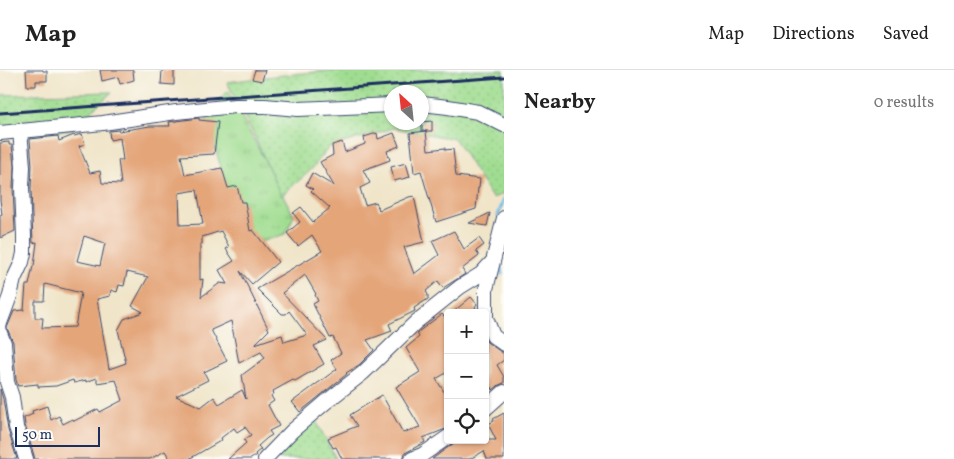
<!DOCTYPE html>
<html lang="en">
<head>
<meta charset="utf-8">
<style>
  body { margin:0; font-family:Vollkorn,serif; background:#f6f6f6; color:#222 }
  .controls { position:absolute; right:15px; bottom:15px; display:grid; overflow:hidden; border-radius:5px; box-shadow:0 1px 4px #0004 }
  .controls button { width:45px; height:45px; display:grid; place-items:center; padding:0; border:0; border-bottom:1px solid #e0e0e0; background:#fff; color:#222; font:25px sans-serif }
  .compass { position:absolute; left:384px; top:15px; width:45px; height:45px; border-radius:50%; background:#fff; box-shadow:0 1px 4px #0004; rotate:333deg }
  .scale { position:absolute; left:15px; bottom:12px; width:85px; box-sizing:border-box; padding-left:5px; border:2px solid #1b2f5e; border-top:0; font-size:14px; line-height:18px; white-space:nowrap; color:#1b2f5e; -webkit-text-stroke:4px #fdfcf7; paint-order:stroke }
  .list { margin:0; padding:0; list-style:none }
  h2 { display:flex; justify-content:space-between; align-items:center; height:65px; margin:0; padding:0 20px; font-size:21px }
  h2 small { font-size:16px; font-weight:400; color:#767676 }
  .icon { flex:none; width:28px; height:28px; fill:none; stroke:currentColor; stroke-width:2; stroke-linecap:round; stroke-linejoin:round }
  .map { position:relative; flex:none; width:504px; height:389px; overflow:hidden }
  header { display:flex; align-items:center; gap:30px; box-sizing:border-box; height:70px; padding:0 25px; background:#fff; border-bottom:1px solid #e0e0e0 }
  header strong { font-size:24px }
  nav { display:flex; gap:28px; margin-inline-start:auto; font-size:18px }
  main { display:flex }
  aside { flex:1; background:#fff }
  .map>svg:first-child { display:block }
  .grass { fill:url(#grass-tufts); stroke:#5e8678 }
  .garden { fill:url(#garden-dots); stroke:#5e8678; fill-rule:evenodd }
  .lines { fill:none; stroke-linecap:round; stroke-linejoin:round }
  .stream { stroke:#6cbce7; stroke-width:3 }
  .building { fill:#e4a579; fill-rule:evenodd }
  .minor-casing { stroke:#3b4a6e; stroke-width:16 }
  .minor { stroke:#fff; stroke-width:14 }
  .rail { stroke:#1b2f5e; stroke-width:3 }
</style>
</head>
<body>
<header>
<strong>Map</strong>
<nav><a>Map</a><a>Directions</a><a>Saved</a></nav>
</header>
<main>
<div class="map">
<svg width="504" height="389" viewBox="0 0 504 389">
  <defs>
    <pattern id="grass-tufts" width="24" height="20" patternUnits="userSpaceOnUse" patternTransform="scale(1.25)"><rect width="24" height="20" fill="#a0dd91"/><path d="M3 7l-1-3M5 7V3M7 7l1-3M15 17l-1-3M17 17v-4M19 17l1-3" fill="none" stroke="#89be7f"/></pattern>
    <pattern id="garden-dots" width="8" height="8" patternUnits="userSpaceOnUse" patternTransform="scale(1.25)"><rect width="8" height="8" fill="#a0dd91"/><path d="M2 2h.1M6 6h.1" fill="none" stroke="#89be7f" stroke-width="1.8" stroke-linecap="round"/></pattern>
  </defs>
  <rect width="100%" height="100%" fill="#fdfcf7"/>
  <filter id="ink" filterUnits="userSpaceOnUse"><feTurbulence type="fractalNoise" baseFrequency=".02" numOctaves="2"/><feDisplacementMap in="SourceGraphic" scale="10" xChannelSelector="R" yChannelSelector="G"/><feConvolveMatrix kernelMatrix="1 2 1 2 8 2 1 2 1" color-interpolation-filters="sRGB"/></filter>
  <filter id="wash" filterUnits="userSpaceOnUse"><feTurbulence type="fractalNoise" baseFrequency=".0096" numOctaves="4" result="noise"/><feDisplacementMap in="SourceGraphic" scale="20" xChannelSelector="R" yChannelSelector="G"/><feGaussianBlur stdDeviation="1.12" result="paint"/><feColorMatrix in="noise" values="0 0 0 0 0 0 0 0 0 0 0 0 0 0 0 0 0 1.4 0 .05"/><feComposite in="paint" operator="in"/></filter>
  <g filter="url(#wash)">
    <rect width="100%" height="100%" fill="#f0e5c9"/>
    <!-- grass -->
    <path class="grass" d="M228 21 294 146 285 164 258 173 233 138 205 44Z"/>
    <!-- garden -->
    <path class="garden" d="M338 0H504V124L492 128 455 69 394 58 329 77 311 100 281 126 252 61 227 12 274 6ZM392 22H422V52H392Z
      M112 22 70 60 0 68V25Z
      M314 347 336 389H272Z"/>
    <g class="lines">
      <!-- stream -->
      <path class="stream" d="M498 146 504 129
        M499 190 502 204
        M444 238 453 233 460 225"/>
    </g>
    <g id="blocks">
      <!-- building -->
      <path class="building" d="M26 0H43V1H47V11H36V16H27Z
        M100 0H133L134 10 120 14 118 7 102 11Z
        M162 0H174V15L161 14Z
        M255 0H265L262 11 252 9Z
        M199 48V50L218 52 214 84 181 86 185 105 222 98 228 118 237 116 241 132H245L250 161 253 160 278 192 252 214 240 201 269 260 255 274 282 265 284 272 307 265 289 241 286 244H282L257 219 322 181 312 165 298 176 287 163 300 152 293 143 301 137 313 152 330 138 311 121 313 119 306 115 312 103 334 116 320 92 333 85 332 75 342 72 345 82 365 74 364 67 377 63 378 69 394 63 399 76 387 81 390 90 363 100 370 113 360 118 365 135 376 132 379 140 409 127 414 126 424 172 404 177 414 204 439 185 432 171 454 161 464 179 479 168 484 175 476 181 479 186 462 199 465 204 443 218 438 211 426 221 428 225V229L414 238 415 241 389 254 392 261 367 270 374 280 359 295 346 303 347 304 300 342 292 332 337 299 331 290 341 283 333 267 330 268 313 234 318 231 315 225 316 224 305 205 282 223 327 270 314 276 324 294 295 311 293 310 273 321 274 324 271 326 274 331 268 335 279 356 269 361 272 365 267 368 258 376 261 379 255 384 256 385 251 389H228L246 373 244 370 251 365 245 357 237 362 234 358 221 368 222 370 189 389H170L165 381 150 389H35L25 355 24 348 33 344 32 341 47 336 51 350 59 346 63 354 73 349 74 351 98 339 100 342 123 330 116 310 97 313V308L86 312V310L74 313 73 310 56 316 38 317V314L18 316 16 310 13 272 7 258 14 241 24 240 26 215H29L33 196H34L37 172 33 173 31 118 32 96 30 69 58 66 59 71 74 65V66L82 64 85 74 79 76 90 103 100 101 102 113 121 114 118 90H123L120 68 110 70 109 61 119 60V61L150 56H170L169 52ZM197 120 203 154 180 155 179 123ZM221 161 229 177 226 179 234 191 219 200 227 214 220 213 201 227 203 209 200 210V174H202V167ZM84 166 105 173 100 196 77 191ZM127 202 148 207 132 236 143 242 124 249 118 260 126 293 109 299 97 229 110 226 111 220 117 222 119 215 124 216ZM45 214 81 223 75 257 42 258 43 248H35V231H44ZM231 251 239 293 261 282 265 288 242 305 246 329 242 320 219 334 214 327 201 337 176 326 208 310 204 302 227 291 211 260Z
        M432 51V61H422V52Z
        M426 61 428 80 445 78V80L453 79 456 106 480 109 479 118H478L476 139 436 152 421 101 414 103 410 63Z
        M9 72V75H12L14 97 13 118 15 161 0 168V145L2 144 0 130V73Z
        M406 93 410 107 394 111 391 97Z
        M490 143 487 156 469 153Z
        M471 227 477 234 475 237 477 240V243H452Z
        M442 244 448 250V302L436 309 448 328V332L445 334 448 341V358L423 368 425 372 405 383 403 389H342L336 377 333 378 328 368 357 356 350 345 382 325 403 363 420 357 396 317 420 302 406 278 419 267 417 263 422 259Z
        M485 270 488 273 504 284V290L497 295 504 307V313L499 315 493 320 492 317 485 321Z
        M0 319 3 329 8 360 17 389H0Z
        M504 343V389H487L484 381 470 389H432L458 370H496L488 354 494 351 493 349Z"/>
    </g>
  </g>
  <g filter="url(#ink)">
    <use href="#blocks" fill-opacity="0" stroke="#3b4a6e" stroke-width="1"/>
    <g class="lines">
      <defs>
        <path id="minor" d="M422 34 448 37 478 42 504 55
          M0 63 103 53 176 42 235 36H265L298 39 392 35
          M504 148 486 219V248L493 266 504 274
          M0 253 10 226 14 209 22 192 24 183V166L22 118 23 97 20 60
          M0 263 4 273 7 312 12 327 16 357 26 389
          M485 339 504 322
          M265 389 292 361 326 332 363 303 416 252 460 217 481 204 493 191
          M412 389 422 385 448 367"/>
      </defs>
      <!-- minor casing -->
      <use href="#minor" class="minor-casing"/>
      <!-- minor -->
      <use href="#minor" class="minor"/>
      <!-- rail -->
      <path class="rail" d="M0 43 504 7"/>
    </g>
  </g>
</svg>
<div class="controls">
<button>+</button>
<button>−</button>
<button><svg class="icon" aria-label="locate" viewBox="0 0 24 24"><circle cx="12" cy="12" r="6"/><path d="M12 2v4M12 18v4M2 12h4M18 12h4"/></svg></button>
</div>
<svg class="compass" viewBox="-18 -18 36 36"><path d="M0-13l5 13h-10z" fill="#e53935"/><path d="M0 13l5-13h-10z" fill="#767676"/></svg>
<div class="scale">50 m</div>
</div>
<aside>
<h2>Nearby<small>0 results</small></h2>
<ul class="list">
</ul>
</aside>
</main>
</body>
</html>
